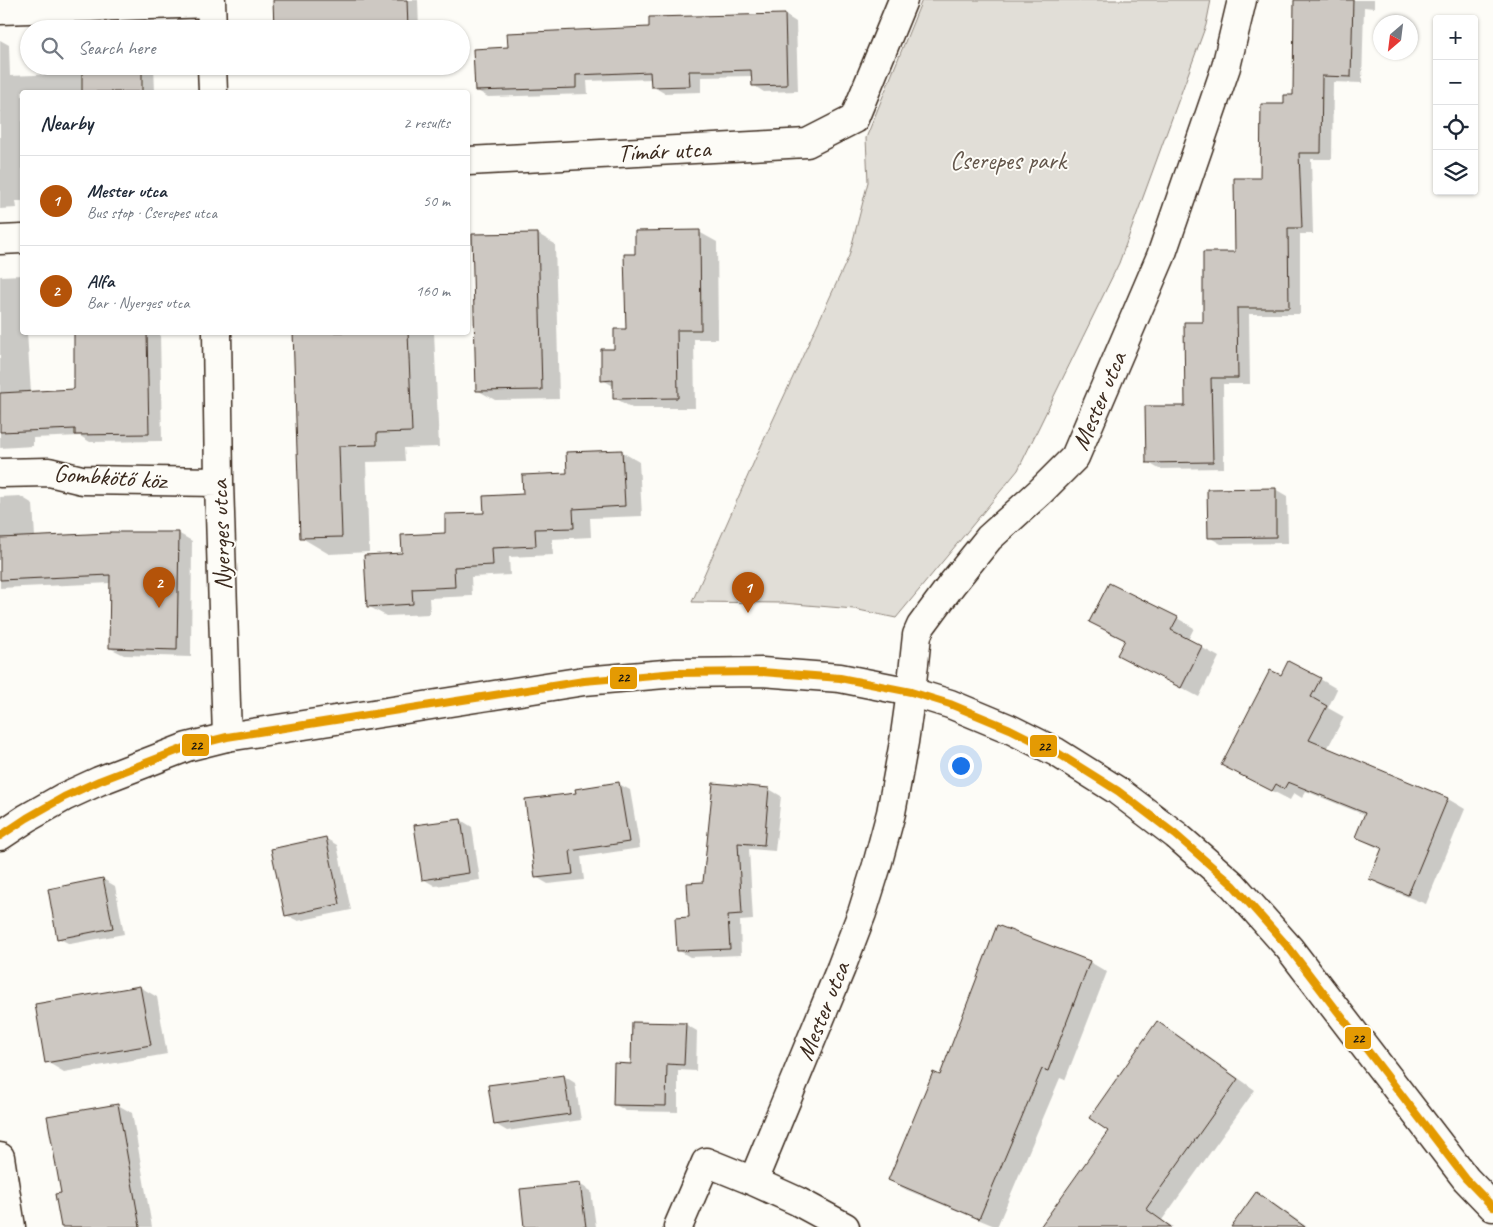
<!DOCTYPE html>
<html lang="en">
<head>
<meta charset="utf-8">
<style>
  body { margin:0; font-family:Caveat,sans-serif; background:#f6f6f7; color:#1f2937 }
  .controls { position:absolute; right:15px; top:15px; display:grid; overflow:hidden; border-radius:5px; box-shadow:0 1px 4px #0004 }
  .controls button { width:45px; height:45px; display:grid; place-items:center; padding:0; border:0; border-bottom:1px solid #e0e1e3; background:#fff; color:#1f2937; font:25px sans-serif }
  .compass { position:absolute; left:1373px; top:15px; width:45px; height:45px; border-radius:50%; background:#fff; box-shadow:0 1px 4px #0004; rotate:208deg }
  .you { position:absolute; left:960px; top:765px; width:18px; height:18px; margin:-12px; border:4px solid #fff; border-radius:50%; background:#1a73e8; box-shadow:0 0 0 8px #1a73e833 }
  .badge { display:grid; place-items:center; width:32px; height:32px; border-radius:50%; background:#b45309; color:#fff; font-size:16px; font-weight:700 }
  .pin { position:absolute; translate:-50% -41px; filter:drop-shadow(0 1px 2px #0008) }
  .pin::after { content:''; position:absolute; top:26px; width:18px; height:15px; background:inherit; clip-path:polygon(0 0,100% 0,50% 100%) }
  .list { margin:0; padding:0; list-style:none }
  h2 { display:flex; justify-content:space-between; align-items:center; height:65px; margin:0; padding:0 20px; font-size:21px }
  h2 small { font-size:16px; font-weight:400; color:#747a83 }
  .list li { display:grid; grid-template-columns:32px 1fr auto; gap:15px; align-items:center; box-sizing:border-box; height:90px; padding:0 20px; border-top:1px solid #e0e1e3 }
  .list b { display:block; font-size:19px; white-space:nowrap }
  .list p { margin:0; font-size:16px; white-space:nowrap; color:#747a83 }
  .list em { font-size:16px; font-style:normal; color:#747a83 }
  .icon { flex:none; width:28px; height:28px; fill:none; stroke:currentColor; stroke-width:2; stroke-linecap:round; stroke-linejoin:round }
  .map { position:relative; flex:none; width:1493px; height:1227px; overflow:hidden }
  .search { position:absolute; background:#fff; box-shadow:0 1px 4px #0004; left:20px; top:20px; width:450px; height:55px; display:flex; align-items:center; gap:12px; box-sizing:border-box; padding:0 18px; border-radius:28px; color:#747a83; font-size:19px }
  .panel { position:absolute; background:#fff; box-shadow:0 1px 4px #0004; left:20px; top:90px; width:450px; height:245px; border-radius:5px }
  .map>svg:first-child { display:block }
  .green { fill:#e1ded7; stroke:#8e847a }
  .shadow { fill:#0003 }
  .building { fill:#cdc8c2; stroke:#3b2a1e }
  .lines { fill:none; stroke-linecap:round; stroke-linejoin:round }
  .street-casing { stroke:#3b2a1e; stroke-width:31 }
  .secondary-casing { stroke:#3b2a1e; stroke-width:31 }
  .street { stroke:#fdfcf7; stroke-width:28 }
  .secondary { stroke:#fdfcf7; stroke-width:28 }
  .bus-1-casing { stroke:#fdfcf7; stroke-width:11 }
  .bus-1 { stroke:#e49a03; stroke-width:8 }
  .labels { text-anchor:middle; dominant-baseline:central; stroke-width:4; stroke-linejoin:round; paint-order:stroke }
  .street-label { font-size:25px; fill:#3b2a1e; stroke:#fdfcf7 }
  .park-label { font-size:25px; fill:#64574c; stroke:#fdfcf7 }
  .line-badge { stroke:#fdfcf7; stroke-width:2 }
  .pale-badge-label { font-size:14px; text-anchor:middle; font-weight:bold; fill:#111 }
</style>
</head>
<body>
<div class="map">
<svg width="1493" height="1227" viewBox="0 0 1493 1227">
  <rect width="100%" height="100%" fill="#fdfcf7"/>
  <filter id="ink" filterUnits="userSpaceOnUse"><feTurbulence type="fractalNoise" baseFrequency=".02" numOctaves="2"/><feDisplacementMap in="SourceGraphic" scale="10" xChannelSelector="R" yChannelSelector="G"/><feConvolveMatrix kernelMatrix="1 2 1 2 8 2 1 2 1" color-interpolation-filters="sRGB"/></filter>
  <g filter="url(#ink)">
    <!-- green -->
    <path class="green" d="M922 0H1211L1206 25 1119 263 1018 470 896 618 854 609 783 603 692 602 761 446 849 256 868 182 866 138Z"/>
    <!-- shadow -->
    <path class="shadow" d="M274 0H418L419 29H275Z
      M1295 0H1374V8L1364 7 1362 83 1333 82 1332 159H1311L1313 234H1300V314H1249L1250 384H1223L1224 468 1159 469 1147 462 1186 407 1204 323 1237 253 1285 105 1294 97Z
      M785 15 796 22 798 91 764 92 753 85V76L701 77V92L664 93 652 86V79L587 81 588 94 488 97 476 90 509 49 651 29Z
      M0 40 9 45 10 76 83 73V66H154L155 92H22V201H16L17 208 0 209Z
      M278 66H420V69L288 72Z
      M699 232 717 242 718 339H694L695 408H632L615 398V387L603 380 616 350 627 330 637 255Z
      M538 234 555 244 559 399 495 400 477 390Z
      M22 275V332H27L31 393 76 390 75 332H160L162 441 90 442 80 436 33 438V446L0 448V276Z
      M294 332H434L439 447 404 448 405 461 366 462 369 552 329 554 302 538Z
      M622 452 639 462 642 516 590 518 591 537 552 539 553 555 509 557 510 575 471 577 472 596 429 598 430 614 386 616 368 606 404 555 447 534 485 514 568 474Z
      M1275 489 1287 496 1288 543 1221 544 1209 537Z
      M20 496 33 504 35 537 178 533 192 541 191 657 124 655 110 648 111 583 0 588V497Z
      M1177 618 1194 628 1188 640 1219 657 1199 697 1119 655 1126 641 1108 632Z
      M1282 677 1320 679 1337 689 1328 708 1344 717 1327 749 1448 799 1465 809 1426 904 1388 889 1370 879 1382 850 1356 837 1365 815 1306 791 1302 798 1294 793 1290 800 1223 765Z
      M619 784 630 790 640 848 581 857 584 880 548 884 536 877 578 794Z
      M714 784 769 789 781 796 775 851 749 849 753 920 740 921 741 955 690 957 678 950 704 883Z
      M461 820 472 827 480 880 435 886 423 879Z
      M325 838 337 845 351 910 298 921 286 915Z
      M103 879 115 886 124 934 70 944 58 938Z
      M1090 962 1107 972 1065 1080 1060 1078 997 1227 907 1190 889 1180 940 1076Z
      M140 987 157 997 167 1054 64 1072 47 1062Z
      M1158 1023 1175 1033 1255 1090 1162 1220 1173 1227H1041L1110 1131Z
      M685 1024 697 1031 696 1071 678 1070V1112L626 1111 614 1104 632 1065Z
      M564 1076 575 1083 581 1120 507 1131 495 1124Z
      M118 1105 132 1113 152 1227H63V1194Z
      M579 1184 591 1191 596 1227H525Z
      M1256 1193 1273 1203 1307 1227H1232Z"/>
    <!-- building -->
    <path class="building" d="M273 0H407L408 29H274Z
      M1294 0H1353L1351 77 1322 76 1321 153H1299L1302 228H1288L1289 308H1237L1238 378H1211L1213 462 1146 463 1145 406H1185L1184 322H1203V252H1235L1234 178H1260L1261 104H1284V95H1293Z
      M785 14 787 85 752 86 751 70 720 71H689L690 86 651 87 650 72 576 75V88L475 91 473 49 508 47 507 33 649 27V17Z
      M82 66H142V92H82Z
      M700 230 701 330H677L678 398 613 399V380L601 381V349H614V329H626L624 254H635V231Z
      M538 233 542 390 476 391 472 234Z
      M74 332H147L149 434 75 435V429L0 432V393L74 389Z
      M293 332H408L412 432 377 433V445L339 446 342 537 300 538Z
      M622 450 625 506 573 509 574 528 535 529 536 546 492 548 493 565 454 567 455 587 412 589 413 604 367 607 364 555 402 553 401 535 445 533V514L484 513 483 496 523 494 522 475 567 473 566 452Z
      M1276 488V537L1208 538 1207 489Z
      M110 532H179L177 650 109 648 110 575 0 580V538L110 533Z
      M1109 583 1178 617 1171 630 1202 646 1181 688 1117 655 1125 640 1089 622Z
      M1288 661 1321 678 1311 697 1327 706 1309 740 1448 798 1408 895 1369 879 1382 848 1355 837 1365 813 1288 782 1284 789 1276 784 1272 791 1221 765 1270 670 1281 675Z
      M619 782 629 842 570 851 573 874 535 878 525 799 576 793 575 789Z
      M713 783 769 788 764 845 738 843 742 914 728 915 730 949 677 951 675 918 689 917 687 883 703 882Z
      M461 819 469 873 422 880 414 825Z
      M326 837 340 904 285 916 271 849Z
      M103 878 113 928 57 939 48 889Z
      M997 925 1090 961 1048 1071 1042 1069 979 1219 888 1180 933 1072 940 1075Z
      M140 986 151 1045 45 1063 35 1004Z
      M1157 1021 1238 1079 1146 1209 1171 1227H1040L1108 1131 1089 1118Z
      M632 1022 686 1023 684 1065 667 1064 666 1106 613 1105 614 1063 631 1064Z
      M564 1075 570 1114 494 1125 488 1085Z
      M118 1104 140 1227H61L55 1194 61 1193 47 1116Z
      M580 1183 586 1227H524L520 1189Z
      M1256 1192 1305 1227H1231Z"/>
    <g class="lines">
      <defs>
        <path id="street" d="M211 0 212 29
          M0 10 211 3
          M212 66 213 92
          M468 161 807 143 854 119 903 0
          M0 240 22 239
          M217 332 219 482 227 737
          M0 473 49 472 82 480 219 482
          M0 1157 11 1227
          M753 1181 797 1201 845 1227
          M678 1227 706 1162 753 1181 841 968 862 913 877 865 891 813 904 742 911 692 917 635 921 626 952 584 989 538 1041 491 1075 457 1161 256 1226 67 1242 0"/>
        <path id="secondary" d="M0 836 27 818 64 797 99 781 187 747 227 737 584 681 676 673 762 672 840 678 911 692 950 704 1010 729 1056 752 1118 791 1176 835 1233 885 1289 948 1466 1179 1493 1207"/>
      </defs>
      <!-- street casing -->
      <use href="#street" class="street-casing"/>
      <!-- secondary casing -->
      <use href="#secondary" class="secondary-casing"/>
      <!-- street -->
      <use href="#street" class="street"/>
      <!-- secondary -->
      <use href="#secondary" class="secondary"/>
      <defs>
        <path id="bus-1" d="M0 836 27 818 64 797 99 781 187 747 227 737 584 681 676 673 762 672 840 678 911 692 950 704 1010 729 1056 752 1118 791 1176 835 1233 885 1289 948 1466 1179 1493 1207"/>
      </defs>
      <!-- bus-1 casing -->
      <use href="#bus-1" class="bus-1-casing"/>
      <!-- bus-1 -->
      <use href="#bus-1" class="bus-1"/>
    </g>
  </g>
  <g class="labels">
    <!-- street labels -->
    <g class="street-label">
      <text transform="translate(664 151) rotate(-3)">Tímár utca</text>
      <text transform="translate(1099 401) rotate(-67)">Mester utca</text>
      <text transform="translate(110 477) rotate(4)">Gombkötő köz</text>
      <text transform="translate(221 535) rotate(-92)">Nyerges utca</text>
      <text transform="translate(823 1011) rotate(-68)">Mester utca</text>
    </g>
    <!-- park labels -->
    <g class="park-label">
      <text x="1008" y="161">Cserepes park</text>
    </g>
  </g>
  <g class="line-badge">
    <rect x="609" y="666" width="29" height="24" rx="5" fill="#e49a03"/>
    <rect x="181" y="733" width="29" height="24" rx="5" fill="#e49a03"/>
    <rect x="1029" y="734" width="29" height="24" rx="5" fill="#e49a03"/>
    <rect x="1344" y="1026" width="28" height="24" rx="5" fill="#e49a03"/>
  </g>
  <g class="pale-badge-label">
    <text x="623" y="682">22</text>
    <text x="196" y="750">22</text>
    <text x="1044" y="751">22</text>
    <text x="1358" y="1043">22</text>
  </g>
</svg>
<div class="controls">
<button>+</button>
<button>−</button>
<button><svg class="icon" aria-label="locate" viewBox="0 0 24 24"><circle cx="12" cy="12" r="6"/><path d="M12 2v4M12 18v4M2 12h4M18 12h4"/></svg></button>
<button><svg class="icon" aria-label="layers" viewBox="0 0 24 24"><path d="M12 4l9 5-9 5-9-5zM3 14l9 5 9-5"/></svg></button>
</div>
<svg class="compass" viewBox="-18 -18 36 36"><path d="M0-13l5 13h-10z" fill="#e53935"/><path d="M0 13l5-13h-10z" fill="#747a83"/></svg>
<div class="you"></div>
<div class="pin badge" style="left:748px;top:613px">1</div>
<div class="pin badge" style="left:159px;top:608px">2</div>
<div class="search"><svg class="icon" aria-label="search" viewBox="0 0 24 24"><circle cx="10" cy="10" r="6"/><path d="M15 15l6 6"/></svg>Search here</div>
<section class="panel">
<h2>Nearby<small>2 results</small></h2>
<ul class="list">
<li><span class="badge">1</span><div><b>Mester utca</b><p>Bus stop · Cserepes utca</p></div><em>50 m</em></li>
<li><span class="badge">2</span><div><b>Alfa</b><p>Bar · Nyerges utca</p></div><em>160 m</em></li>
</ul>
</section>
</div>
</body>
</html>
